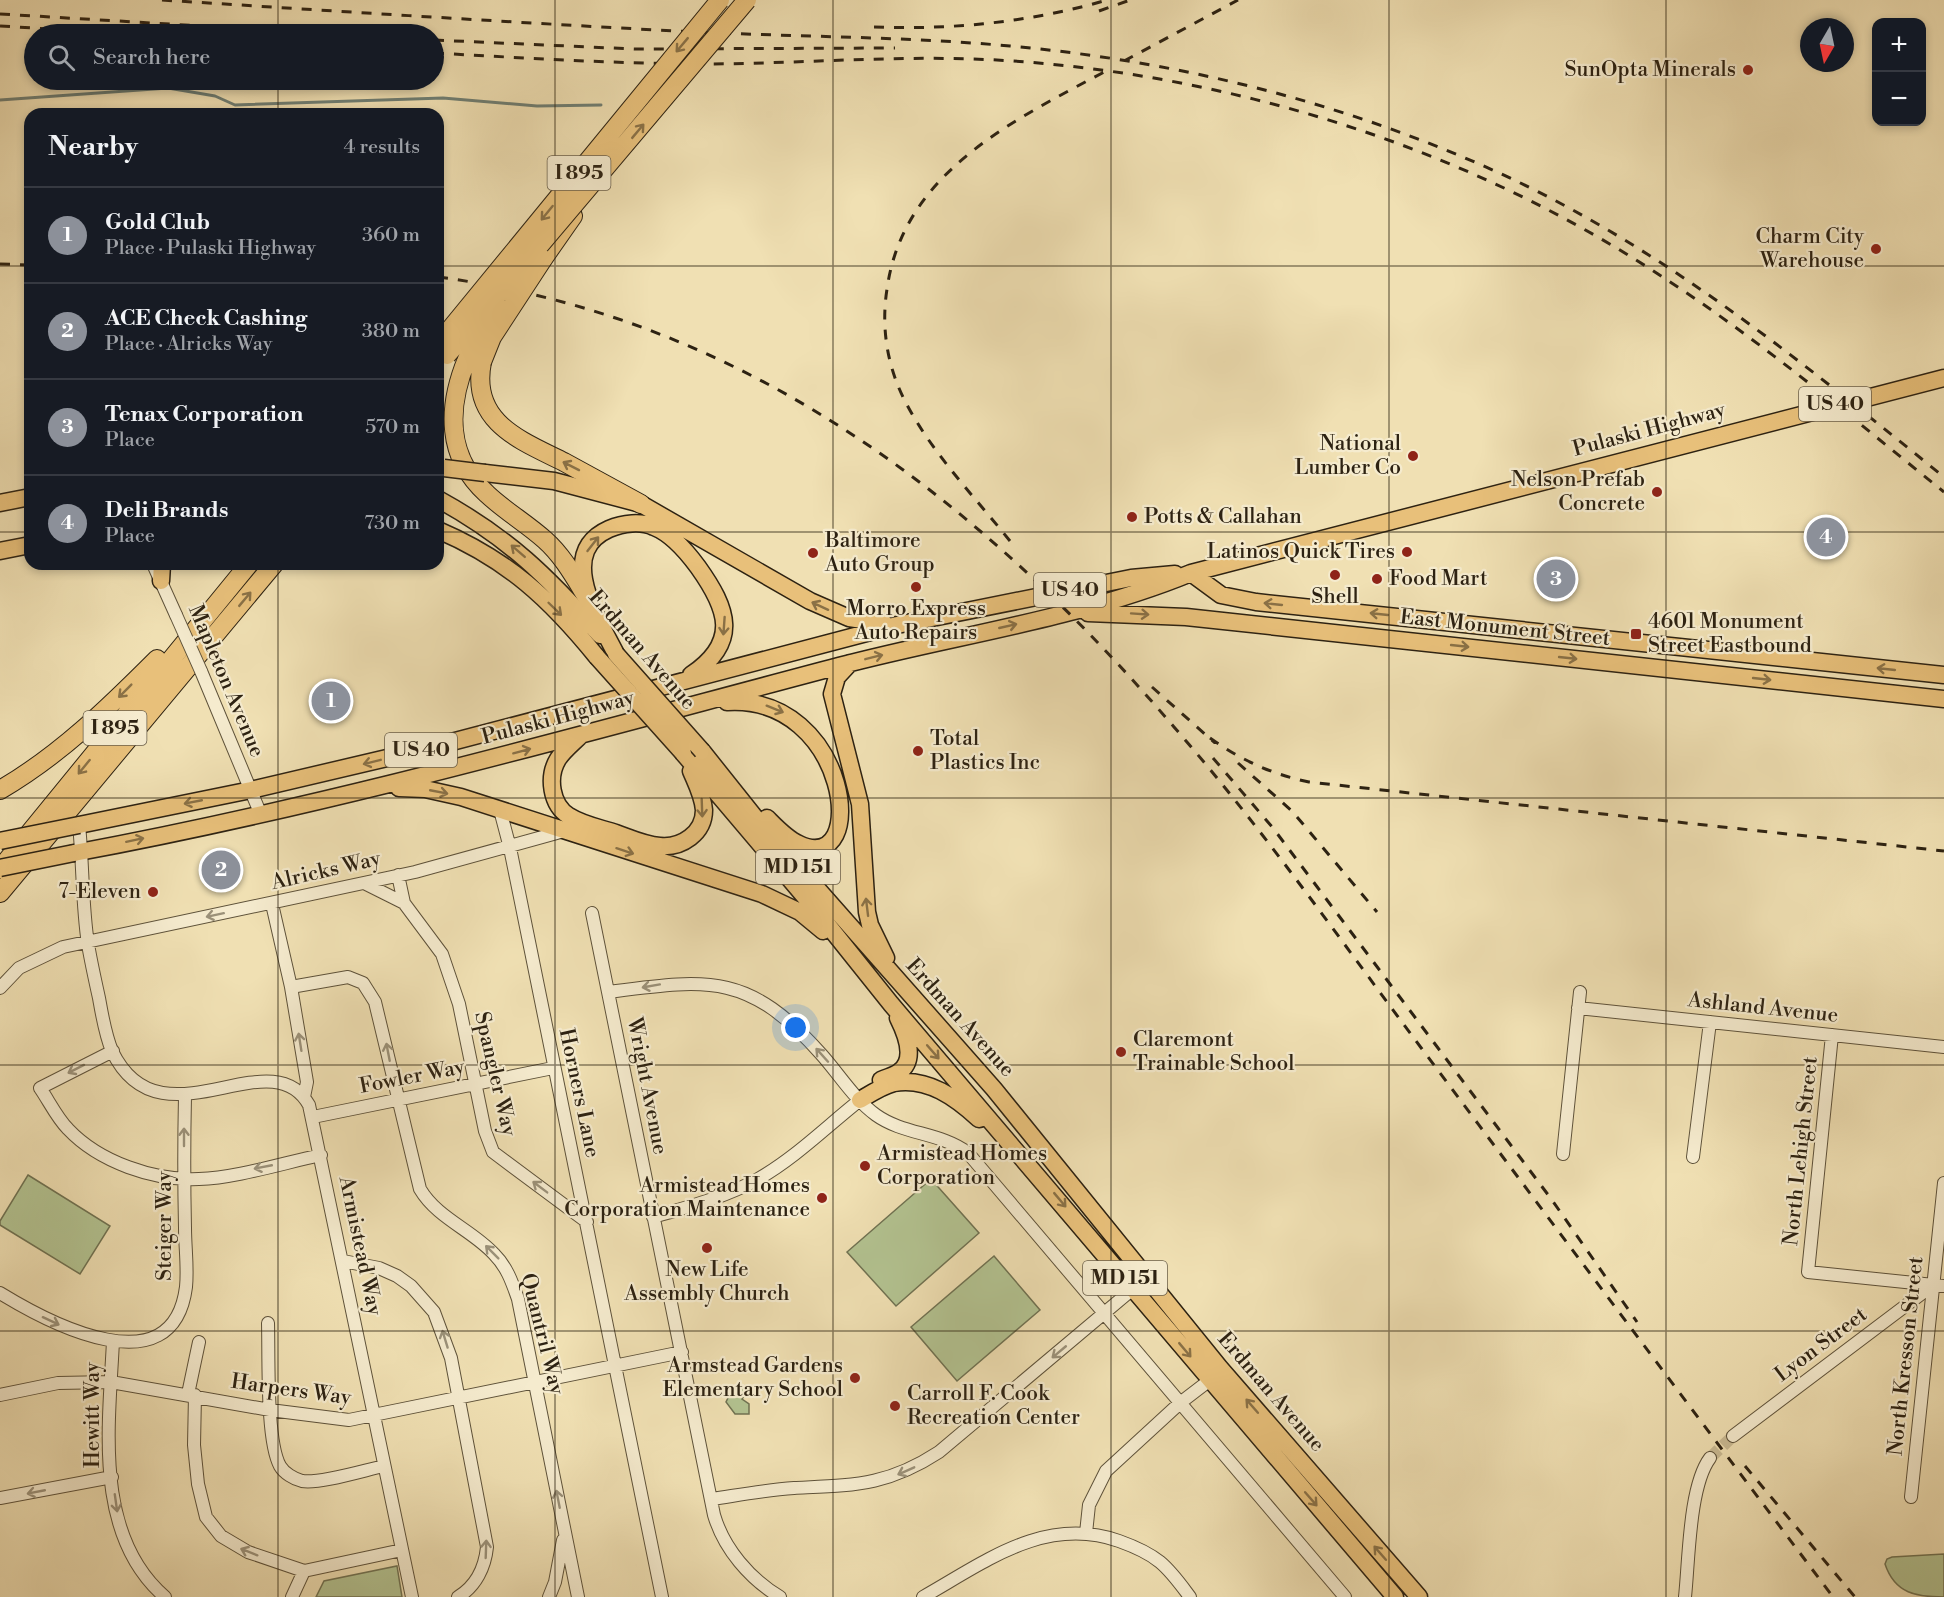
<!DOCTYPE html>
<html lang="en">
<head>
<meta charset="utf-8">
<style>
  body { margin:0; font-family:"Libre Bodoni",serif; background:#242831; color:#f1f3f6 }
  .controls { position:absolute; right:18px; top:18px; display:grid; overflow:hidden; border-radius:12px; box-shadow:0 3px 9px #0003 }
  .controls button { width:54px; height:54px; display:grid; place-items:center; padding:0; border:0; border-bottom:2px solid #363941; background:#171b24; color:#f1f3f6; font:30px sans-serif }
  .compass { position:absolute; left:1800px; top:18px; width:54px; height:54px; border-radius:50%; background:#171b24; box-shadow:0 3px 9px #0003; rotate:189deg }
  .you { position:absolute; left:796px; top:1028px; width:21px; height:21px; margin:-15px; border:4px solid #fff; border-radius:50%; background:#1a73e8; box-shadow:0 0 0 9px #1a73e833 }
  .badge { display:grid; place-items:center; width:39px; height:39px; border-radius:50%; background:#8c9099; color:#fff; font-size:20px; font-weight:700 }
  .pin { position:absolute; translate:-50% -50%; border:3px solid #fff; box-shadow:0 2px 6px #0006 }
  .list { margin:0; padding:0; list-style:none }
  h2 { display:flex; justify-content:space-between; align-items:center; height:78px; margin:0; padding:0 24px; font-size:26px }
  h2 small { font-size:20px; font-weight:400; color:#9ea1a6 }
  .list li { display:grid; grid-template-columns:39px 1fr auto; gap:18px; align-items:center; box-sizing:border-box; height:96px; padding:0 24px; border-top:2px solid #363941 }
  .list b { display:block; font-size:22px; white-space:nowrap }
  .list p { margin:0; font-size:20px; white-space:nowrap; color:#9ea1a6 }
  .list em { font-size:20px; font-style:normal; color:#9ea1a6 }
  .icon { flex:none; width:33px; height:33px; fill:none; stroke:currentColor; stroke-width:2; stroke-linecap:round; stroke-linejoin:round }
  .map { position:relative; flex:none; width:1944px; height:1597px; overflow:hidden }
  .search { position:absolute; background:#171b24; box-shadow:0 3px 9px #0003; left:24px; top:24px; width:420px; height:66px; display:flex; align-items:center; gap:15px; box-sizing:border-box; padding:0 21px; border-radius:33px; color:#9ea1a6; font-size:22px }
  .panel { position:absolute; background:#171b24; box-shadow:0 3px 9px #0003; left:24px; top:108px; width:420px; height:462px; border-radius:18px }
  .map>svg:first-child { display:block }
  .green { fill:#b3c391; stroke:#707252; stroke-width:1.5 }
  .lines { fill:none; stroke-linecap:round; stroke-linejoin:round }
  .stream { stroke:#6f7e73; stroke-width:3 }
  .minor-tunnel { stroke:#c9ba93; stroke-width:12; stroke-dasharray:12 6; stroke-linecap:butt }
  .minor-casing { stroke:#5e523a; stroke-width:14 }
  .major-casing { stroke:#2d2212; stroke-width:19 }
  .highway-casing { stroke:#2d2212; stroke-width:20 }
  .minor { stroke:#f5ebce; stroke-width:12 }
  .major { stroke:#e8c07a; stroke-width:16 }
  .highway { stroke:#e8c07a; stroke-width:18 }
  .rail { stroke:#2d2212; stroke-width:3; stroke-dasharray:10 10; stroke-linecap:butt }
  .minor-bridge-casing { stroke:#5e523a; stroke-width:14; stroke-linecap:butt }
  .major-bridge-casing { stroke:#2d2212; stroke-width:19; stroke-linecap:butt }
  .highway-bridge-casing { stroke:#2d2212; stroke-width:20; stroke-linecap:butt }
  .minor-bridge { stroke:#f5ebce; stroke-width:12 }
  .major-bridge { stroke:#e8c07a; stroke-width:16 }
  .highway-bridge { stroke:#e8c07a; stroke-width:18 }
  .oneway { stroke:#8a7146 }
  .oneway2 { stroke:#9b9179 }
  .grid { fill:none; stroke:#2d2212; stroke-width:1.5; stroke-opacity:0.55 }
  .poi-dot { fill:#8f2418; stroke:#f5ebce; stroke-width:2 }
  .labels { text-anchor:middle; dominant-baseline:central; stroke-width:4.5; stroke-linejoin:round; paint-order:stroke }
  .shield { fill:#f5ebce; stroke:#695e4a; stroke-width:1.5 }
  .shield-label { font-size:20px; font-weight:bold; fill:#2d2212 }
  .poi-label { font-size:21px; fill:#2d2212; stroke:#f5ebce; text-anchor:end }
  .street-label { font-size:21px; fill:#2d2212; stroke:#f5ebce }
</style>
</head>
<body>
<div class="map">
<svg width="1944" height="1597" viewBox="0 0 1944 1597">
  <rect width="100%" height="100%" fill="#f0e0b3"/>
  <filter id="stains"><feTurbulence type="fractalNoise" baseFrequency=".00333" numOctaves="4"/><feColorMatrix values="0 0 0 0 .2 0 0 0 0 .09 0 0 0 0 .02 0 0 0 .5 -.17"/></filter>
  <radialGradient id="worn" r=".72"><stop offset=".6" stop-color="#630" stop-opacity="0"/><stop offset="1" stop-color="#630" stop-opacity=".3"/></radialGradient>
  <!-- green -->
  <path class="green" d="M28 1175 110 1226 80 1274 0 1225V1221Z
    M931 1179 979 1233 896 1306 847 1252Z
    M994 1256 1040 1310 957 1381 911 1327Z
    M741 1385 747 1392 742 1399 749 1404V1414H735L726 1402 731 1392Z
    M1944 1554V1597C1917 1597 1895 1594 1885 1564L1887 1559 1892 1557Z
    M397 1566 402 1597H316L324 1581Z"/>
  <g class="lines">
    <!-- stream -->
    <path class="stream" d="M0 100 168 88 215 96 235 105 443 98 537 106 601 105"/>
    <!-- minor-tunnel -->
    <path class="minor-tunnel" d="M1710 1458 1733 1436"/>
    <defs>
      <path id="minor" d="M153 564 176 615
        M201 671 261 815
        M500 810 510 848 662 1597
        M79 825C83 864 82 905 88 944 91 962 95 980 99 998 102 1015 105 1034 112 1051 160 1151 270 1036 309 1105L412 1597
        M398 875 404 903
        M366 884 404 903 442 954 459 1004 485 1131 493 1152 587 1222
        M272 904 291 987 307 1082 304 1097
        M592 913 714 1515C724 1549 750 1579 780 1597
        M291 987 348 977 363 983 375 1002 420 1189C437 1218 472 1230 494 1254 507 1267 512 1282 518 1299L578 1597
        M0 988 19 968 63 947 415 872 564 831
        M608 992C709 979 748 972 821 1054 839 1074 854 1099 876 1115 904 1135 940 1132 968 1153L1345 1597
        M1578 1008 1944 1047
        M1832 1035 1808 1272 1944 1286
        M113 1051 40 1088C49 1101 57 1118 68 1129 99 1162 154 1181 199 1179 236 1178 283 1163 321 1155
        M313 1117 553 1068
        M1563 1154 1580 992
        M1693 1157 1710 1022
        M653 1217C688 1207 726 1197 758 1179 795 1158 826 1127 860 1100
        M343 1261 379 1268 397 1276 411 1286 434 1312 451 1358 487 1547C485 1567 476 1586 458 1597
        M0 1293C49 1323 173 1389 186 1287 188 1268 185 1247 185 1228 184 1184 184 1140 185 1096
        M268 1323C269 1355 266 1441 280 1466 284 1473 294 1479 302 1481 320 1484 365 1470 384 1466
        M113 1341C109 1425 93 1535 165 1597
        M188 1394 199 1342
        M0 1395 58 1383 111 1382 270 1410 349 1420 682 1352
        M195 1395 194 1445 198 1484 206 1517 221 1536 248 1552 304 1571 402 1550
        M1733 1436 1933 1285
        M1911 1497 1944 1183
        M0 1498 112 1477
        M712 1499C739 1495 766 1490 794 1488 854 1485 887 1486 939 1452L1134 1288
        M1086 1533 1089 1505 1106 1471 1180 1403 1210 1380
        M292 1597 304 1571
        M549 1597 555 1582 563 1540
        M923 1597C985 1562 1045 1515 1119 1541 1133 1546 1149 1553 1160 1562 1172 1572 1181 1585 1190 1597
        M1685 1597C1689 1560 1689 1486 1710 1458"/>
      <path id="major" d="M485 473 554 481 641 504 810 601 849 618 884 623
        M438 499C509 538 547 576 600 635
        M0 503 30 497
        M438 530C508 560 550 599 597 657
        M0 551 30 545
        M1191 573 1221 595 1256 602 1944 675
        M161 581 162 564
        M1088 613 1186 617 1944 699
        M616 654C599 620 555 553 609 529 623 523 641 521 654 527 672 534 687 552 698 567 728 609 740 642 691 675
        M850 663 837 677 832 694 860 804 867 912 870 925 886 958
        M727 702C849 694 871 878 799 844 787 839 776 827 767 818
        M580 736C573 743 564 750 558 759 547 777 551 805 569 816 583 825 601 828 616 833 630 838 645 845 660 846 682 848 704 833 704 810 703 796 696 783 691 771
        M702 751 761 825 994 1089 1220 1368 1419 1597
        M683 753 811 904 891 1004 1395 1597
        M399 788 425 789 461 797 762 894 800 912 823 931
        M79 825 251 790 421 750 897 625 1131 578 1175 574
        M74 853C333 805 585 733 839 666 956 635 1079 619 1191 573L1944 378
        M881 1080C887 1077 894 1076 899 1072 917 1060 906 1034 898 1018
        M860 1100C870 1094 882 1086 894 1083 928 1077 956 1098 979 1119"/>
      <path id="highway" d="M543 259 573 216
        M467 359C447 407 446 457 487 494 505 511 526 523 545 540 563 556 575 578 588 599
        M482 362C470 422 520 440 564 462 590 476 615 490 641 504
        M0 790C60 755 108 708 157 659
        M0 869 249 564
        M0 893 274 564"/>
    </defs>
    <!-- minor casing -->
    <use href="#minor" class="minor-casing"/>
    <!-- major casing -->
    <use href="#major" class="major-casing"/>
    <!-- highway casing -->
    <use href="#highway" class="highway-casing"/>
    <!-- minor -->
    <use href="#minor" class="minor"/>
    <!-- major -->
    <use href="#major" class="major"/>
    <!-- highway -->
    <use href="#highway" class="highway"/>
    <!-- rail -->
    <path class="rail" d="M162 0C333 11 505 22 676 31 787 37 899 36 1010 46 1177 61 1343 102 1497 172 1664 248 1803 363 1944 477
      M1099 11 1130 0
      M0 14 337 34
      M0 26 133 34
      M874 27C952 30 1032 22 1107 0
      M434 40 634 49 895 48
      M434 53C526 58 618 64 711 64 812 63 913 54 1013 61 1241 77 1467 149 1658 274 1759 339 1851 417 1944 492
      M1124 61 1238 0
      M0 264 30 265
      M438 277C744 317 979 499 1174 727 1263 829 1341 941 1422 1049 1559 1232 1696 1415 1833 1597
      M1010 541C974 496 930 451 904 399 887 365 881 327 887 289 903 173 1012 121 1106 71
      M1152 687 1215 743
      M1210 738C1241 760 1271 774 1309 782L1944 851
      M1213 758 1273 828 1552 1200 1637 1322
      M1238 763 1292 811 1377 912
      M1745 1466 1855 1597"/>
    <defs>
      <path id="minor-bridge" d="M176 615 201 671"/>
      <path id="major-bridge" d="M444 468 485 473
        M616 654 702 751
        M597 657 683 753
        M0 841 79 825
        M0 868 74 853"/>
      <path id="highway-bridge" d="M438 344 720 0
        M447 355 747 0
        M467 359 501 309
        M482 362 492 337 543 259"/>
    </defs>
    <!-- minor-bridge casing -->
    <use href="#minor-bridge" class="minor-bridge-casing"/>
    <!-- major-bridge casing -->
    <use href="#major-bridge" class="major-bridge-casing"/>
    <!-- highway-bridge casing -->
    <use href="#highway-bridge" class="highway-bridge-casing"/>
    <!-- minor-bridge -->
    <use href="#minor-bridge" class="minor-bridge"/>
    <!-- major-bridge -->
    <use href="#major-bridge" class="major-bridge"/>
    <!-- highway-bridge -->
    <use href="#highway-bridge" class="highway-bridge"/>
  </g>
  <!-- one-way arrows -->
  <defs><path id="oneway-shaft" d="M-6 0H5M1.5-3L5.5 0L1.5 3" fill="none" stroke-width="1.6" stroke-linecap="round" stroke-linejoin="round" transform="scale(1.5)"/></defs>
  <g class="oneway">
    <use href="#oneway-shaft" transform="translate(682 45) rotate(130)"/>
    <use href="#oneway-shaft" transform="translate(638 131) rotate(-50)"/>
    <use href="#oneway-shaft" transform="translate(547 213) rotate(129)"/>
    <use href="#oneway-shaft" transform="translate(571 466) rotate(-153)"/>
    <use href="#oneway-shaft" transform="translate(593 544) rotate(-52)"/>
    <use href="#oneway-shaft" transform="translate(518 551) rotate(-139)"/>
    <use href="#oneway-shaft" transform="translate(245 599) rotate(-50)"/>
    <use href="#oneway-shaft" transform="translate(1273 604) rotate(-174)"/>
    <use href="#oneway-shaft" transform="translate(820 606) rotate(-155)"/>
    <use href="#oneway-shaft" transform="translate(555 609) rotate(44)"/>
    <use href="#oneway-shaft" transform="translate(1140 614) rotate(4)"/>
    <use href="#oneway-shaft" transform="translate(1379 614) rotate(-174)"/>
    <use href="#oneway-shaft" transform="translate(724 626) rotate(94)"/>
    <use href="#oneway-shaft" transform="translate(1008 626) rotate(-13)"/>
    <use href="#oneway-shaft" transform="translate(1460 646) rotate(6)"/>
    <use href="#oneway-shaft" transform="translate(874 657) rotate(-14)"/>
    <use href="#oneway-shaft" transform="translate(1568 658) rotate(6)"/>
    <use href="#oneway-shaft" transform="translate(1886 669) rotate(-174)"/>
    <use href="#oneway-shaft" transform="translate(1762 679) rotate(6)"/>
    <use href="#oneway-shaft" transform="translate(125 691) rotate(135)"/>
    <use href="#oneway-shaft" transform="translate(775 709) rotate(22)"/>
    <use href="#oneway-shaft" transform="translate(522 751) rotate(-15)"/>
    <use href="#oneway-shaft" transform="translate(372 762) rotate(166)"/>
    <use href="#oneway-shaft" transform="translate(84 767) rotate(129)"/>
    <use href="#oneway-shaft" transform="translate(439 792) rotate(11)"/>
    <use href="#oneway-shaft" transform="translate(193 802) rotate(169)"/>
    <use href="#oneway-shaft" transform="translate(702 808) rotate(88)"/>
    <use href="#oneway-shaft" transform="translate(135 840) rotate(-12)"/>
    <use href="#oneway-shaft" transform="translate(625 851) rotate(18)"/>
    <use href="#oneway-shaft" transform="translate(867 907) rotate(-97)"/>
    <use href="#oneway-shaft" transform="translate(933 1052) rotate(49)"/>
    <use href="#oneway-shaft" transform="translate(1060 1200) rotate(50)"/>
    <use href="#oneway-shaft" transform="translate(1185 1350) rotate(50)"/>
    <use href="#oneway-shaft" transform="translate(1252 1406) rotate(-131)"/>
    <use href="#oneway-shaft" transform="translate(1311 1499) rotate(49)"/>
    <use href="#oneway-shaft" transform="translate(1380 1553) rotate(-131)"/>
  </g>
  <g class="oneway2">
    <use href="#oneway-shaft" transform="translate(215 915) rotate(168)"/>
    <use href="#oneway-shaft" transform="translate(651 986) rotate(170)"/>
    <use href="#oneway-shaft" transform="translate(300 1042) rotate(-99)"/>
    <use href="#oneway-shaft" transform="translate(388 1052) rotate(-101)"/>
    <use href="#oneway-shaft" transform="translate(822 1055) rotate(-132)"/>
    <use href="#oneway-shaft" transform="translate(76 1069) rotate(153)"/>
    <use href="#oneway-shaft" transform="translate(184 1137) rotate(-90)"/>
    <use href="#oneway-shaft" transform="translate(263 1167) rotate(169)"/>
    <use href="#oneway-shaft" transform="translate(540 1187) rotate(-143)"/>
    <use href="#oneway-shaft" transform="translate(492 1252) rotate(-135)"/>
    <use href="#oneway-shaft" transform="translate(51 1321) rotate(25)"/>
    <use href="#oneway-shaft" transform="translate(445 1339) rotate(-107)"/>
    <use href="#oneway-shaft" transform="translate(1059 1352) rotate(140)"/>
    <use href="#oneway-shaft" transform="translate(906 1471) rotate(156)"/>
    <use href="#oneway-shaft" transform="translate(36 1492) rotate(169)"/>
    <use href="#oneway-shaft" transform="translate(558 1499) rotate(-101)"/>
    <use href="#oneway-shaft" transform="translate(116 1503) rotate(82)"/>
    <use href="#oneway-shaft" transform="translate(486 1549) rotate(-88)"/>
    <use href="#oneway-shaft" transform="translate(249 1552) rotate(-158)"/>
  </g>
  <!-- grid -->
  <path class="grid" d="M278 0V34M555 0V1597M833 0V1597M1111 0V1597M1389 0V1597M1666 0V1597M278 80V114M0 266H30M438 266H1944M0 532H30M438 532H1944M278 564V1597M0 798H1944M0 1065H1944M0 1331H1944"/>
  <!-- markers -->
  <g class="poi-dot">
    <circle cx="1748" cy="70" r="6"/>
    <circle cx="1876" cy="249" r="6"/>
    <circle cx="1413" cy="456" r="6"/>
    <circle cx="1657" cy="492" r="6"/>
    <circle cx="1132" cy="517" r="6"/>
    <circle cx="1407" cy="552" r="6"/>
    <circle cx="813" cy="553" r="6"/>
    <circle cx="1335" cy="575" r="6"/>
    <circle cx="1377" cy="579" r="6"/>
    <circle cx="916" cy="587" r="6"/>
    <rect x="1630" y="628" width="12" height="12" rx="3"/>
    <circle cx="918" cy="751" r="6"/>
    <circle cx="153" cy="892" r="6"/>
    <circle cx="1121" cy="1052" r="6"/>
    <circle cx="865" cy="1166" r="6"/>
    <circle cx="822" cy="1198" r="6"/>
    <circle cx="707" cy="1248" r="6"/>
    <circle cx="855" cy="1378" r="6"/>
    <circle cx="895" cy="1406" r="6"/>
  </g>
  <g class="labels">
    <!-- shield labels -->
    <g class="shield">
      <rect x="547.5" y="156" width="63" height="34" rx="4.5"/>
      <rect x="1799" y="387" width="72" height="34" rx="4.5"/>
      <rect x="1034" y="573" width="72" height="34" rx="4.5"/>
      <rect x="83.5" y="711" width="63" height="34" rx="4.5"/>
      <rect x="385" y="733" width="72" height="34" rx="4.5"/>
      <rect x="756" y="850" width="84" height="34" rx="4.5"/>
      <rect x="1083" y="1261" width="84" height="34" rx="4.5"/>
    </g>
    <g class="shield-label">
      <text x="579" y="173">I 895</text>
      <text x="1835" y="404">US 40</text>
      <text x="1070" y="590">US 40</text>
      <text x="115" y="728">I 895</text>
      <text x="421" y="750">US 40</text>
      <text x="798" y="867">MD 151</text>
      <text x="1125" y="1278">MD 151</text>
    </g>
    <!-- poi labels -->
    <g class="poi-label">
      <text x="1736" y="70">SunOpta Minerals</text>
      <text x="1864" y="237">Charm City<tspan x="1864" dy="24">Warehouse</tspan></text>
      <text x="1401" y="444">National<tspan x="1401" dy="24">Lumber Co</tspan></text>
      <text x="1645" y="480">Nelson Prefab<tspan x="1645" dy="24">Concrete</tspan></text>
      <text x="1144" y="517" text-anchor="start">Potts &amp; Callahan</text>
      <text x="825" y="541" text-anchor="start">Baltimore<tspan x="825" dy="24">Auto Group</tspan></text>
      <text x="1395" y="552">Latinos Quick Tires</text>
      <text x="1389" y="579" text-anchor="start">Food Mart</text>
      <text x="1335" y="597" text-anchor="middle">Shell</text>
      <text x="916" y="609" text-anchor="middle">Morro Express<tspan x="916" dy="24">Auto Repairs</tspan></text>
      <text x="1648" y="622" text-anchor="start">4601 Monument<tspan x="1648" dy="24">Street Eastbound</tspan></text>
      <text x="930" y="739" text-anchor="start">Total<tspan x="930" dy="24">Plastics Inc</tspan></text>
      <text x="141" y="892">7-Eleven</text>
      <text x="1133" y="1040" text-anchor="start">Claremont<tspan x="1133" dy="24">Trainable School</tspan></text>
      <text x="877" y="1154" text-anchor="start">Armistead Homes<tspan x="877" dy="24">Corporation</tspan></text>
      <text x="810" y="1186">Armistead Homes<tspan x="810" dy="24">Corporation Maintenance</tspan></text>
      <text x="707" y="1270" text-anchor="middle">New Life<tspan x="707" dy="24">Assembly Church</tspan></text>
      <text x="843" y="1366">Armstead Gardens<tspan x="843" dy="24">Elementary School</tspan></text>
      <text x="907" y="1394" text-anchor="start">Carroll F. Cook<tspan x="907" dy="24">Recreation Center</tspan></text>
    </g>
    <!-- street labels -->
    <g class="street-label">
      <text transform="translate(1649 430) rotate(-15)">Pulaski Highway</text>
      <text transform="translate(1505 628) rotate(6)">East Monument Street</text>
      <text transform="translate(642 650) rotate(49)">Erdman Avenue</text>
      <text transform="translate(226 681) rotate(67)">Mapleton Avenue</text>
      <text transform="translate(558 718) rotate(-15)">Pulaski Highway</text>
      <text transform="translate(326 871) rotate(-13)">Alricks Way</text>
      <text transform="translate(1763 1008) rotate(6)">Ashland Avenue</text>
      <text transform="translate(960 1018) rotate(48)">Erdman Avenue</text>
      <text transform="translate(495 1074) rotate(77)">Spangler Way</text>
      <text transform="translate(412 1077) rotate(-11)">Fowler Way</text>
      <text transform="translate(647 1086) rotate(79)">Wright Avenue</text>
      <text transform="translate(579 1093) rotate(78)">Horners Lane</text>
      <text transform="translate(1801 1151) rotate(-84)">North Lehigh Street</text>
      <text transform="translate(165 1226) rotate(-90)">Steiger Way</text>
      <text transform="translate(360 1246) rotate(78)">Armistead Way</text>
      <text transform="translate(542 1334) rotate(76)">Quantril Way</text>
      <text transform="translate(1821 1345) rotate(-37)">Lyon Street</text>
      <text transform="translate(1906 1356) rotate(-84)">North Kresson Street</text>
      <text transform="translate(291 1390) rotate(8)">Harpers Way</text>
      <text transform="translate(1271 1392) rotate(49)">Erdman Avenue</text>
      <text transform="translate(93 1415) rotate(-90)">Hewitt Way</text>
    </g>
  </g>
  <rect width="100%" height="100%" filter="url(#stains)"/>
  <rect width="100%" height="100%" fill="url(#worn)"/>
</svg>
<div class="controls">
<button>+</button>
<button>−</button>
</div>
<svg class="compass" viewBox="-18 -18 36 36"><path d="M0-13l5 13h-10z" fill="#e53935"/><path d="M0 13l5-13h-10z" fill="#9ea1a6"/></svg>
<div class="you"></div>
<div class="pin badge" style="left:331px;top:701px">1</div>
<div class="pin badge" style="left:221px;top:870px">2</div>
<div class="pin badge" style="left:1556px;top:579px">3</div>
<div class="pin badge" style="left:1826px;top:537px">4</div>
<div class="search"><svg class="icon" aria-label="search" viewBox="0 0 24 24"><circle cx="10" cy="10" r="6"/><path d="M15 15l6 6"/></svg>Search here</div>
<section class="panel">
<h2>Nearby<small>4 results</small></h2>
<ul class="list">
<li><span class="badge">1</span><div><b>Gold Club</b><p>Place · Pulaski Highway</p></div><em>360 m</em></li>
<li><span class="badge">2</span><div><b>ACE Check Cashing</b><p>Place · Alricks Way</p></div><em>380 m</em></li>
<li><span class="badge">3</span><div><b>Tenax Corporation</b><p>Place</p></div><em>570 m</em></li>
<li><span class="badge">4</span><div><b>Deli Brands</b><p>Place</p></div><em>730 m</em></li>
</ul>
</section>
</div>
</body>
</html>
